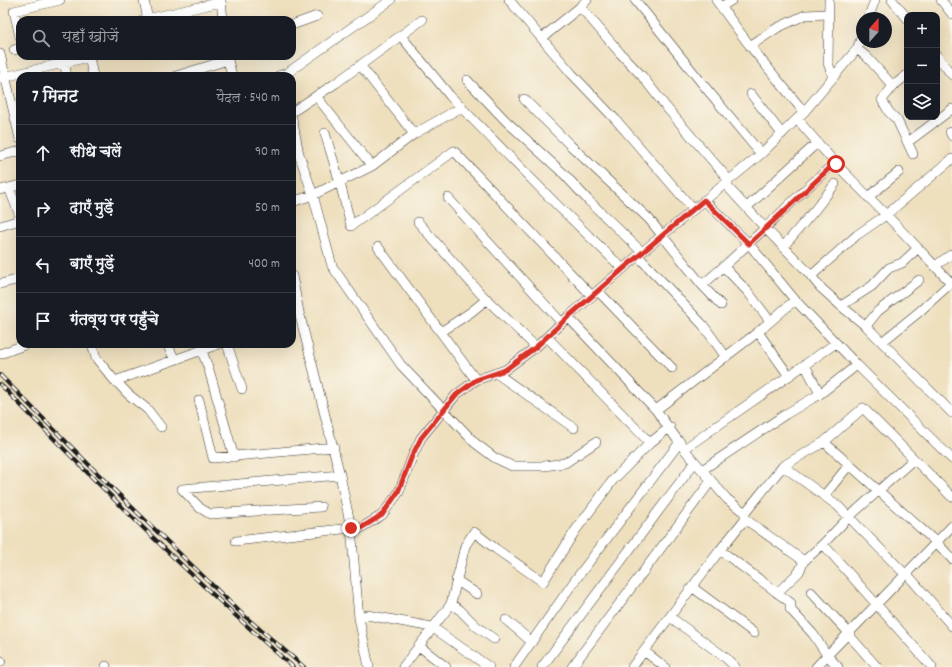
<!DOCTYPE html>
<html lang="hi">
<head>
<meta charset="utf-8">
<style>
  body { margin:0; font-family:Dekko,"Playpen Sans Deva",sans-serif; background:#20242c; color:#f1f3f6 }
  .controls { position:absolute; right:12px; top:12px; display:grid; overflow:hidden; border-radius:8px; box-shadow:0 4px 16px #0002 }
  .controls button { width:36px; height:36px; display:grid; place-items:center; padding:0; border:0; border-bottom:1px solid #363941; background:#171b24; color:#f1f3f6; font:20px sans-serif }
  .compass { position:absolute; left:856px; top:12px; width:36px; height:36px; border-radius:50%; background:#171b24; box-shadow:0 4px 16px #0002; rotate:21deg }
  .stop { position:absolute; width:12px; height:12px; margin:-9px; border:3px solid #d93025; border-radius:50%; background:#fff }
  .stop.end { background:#d93025; border-color:#fff; box-shadow:0 1px 4px #0008 }
  .list { margin:0; padding:0; list-style:none }
  h2 { display:flex; justify-content:space-between; align-items:center; height:52px; margin:0; padding:0 16px; font-size:17px }
  h2 small { font-size:13px; font-weight:400; color:#9ea1a6 }
  .list li { display:grid; grid-template-columns:26px 1fr auto; gap:12px; align-items:center; box-sizing:border-box; height:56px; padding:0 16px; border-top:1px solid #363941 }
  .list b { display:block; font-size:15px; white-space:nowrap }
  .list em { font-size:13px; font-style:normal; color:#9ea1a6 }
  .icon { flex:none; width:22px; height:22px; fill:none; stroke:currentColor; stroke-width:2; stroke-linecap:round; stroke-linejoin:round }
  .map { position:relative; flex:none; width:952px; height:667px; overflow:hidden }
  .search { position:absolute; background:#171b24; box-shadow:0 4px 16px #0002; left:16px; top:16px; width:280px; height:44px; display:flex; align-items:center; gap:10px; box-sizing:border-box; padding:0 14px; border-radius:12px; color:#9ea1a6; font-size:15px }
  .panel { position:absolute; background:#171b24; box-shadow:0 4px 16px #0002; left:16px; top:72px; width:280px; height:276px; border-radius:12px }
  .map>svg:first-child { display:block }
  .lines { fill:none; stroke-linecap:round; stroke-linejoin:round }
  .street-casing { stroke:#3c3934; stroke-width:10 }
  .street { stroke:#fff; stroke-width:9 }
  .rail-casing { stroke:#1c1c1c; stroke-width:4 }
  .rail { stroke:#fbf7ec; stroke-width:2.5; stroke-dasharray:8; stroke-linecap:butt }
  .route { stroke:#d93025; stroke-width:5 }
</style>
</head>
<body>
<div class="map">
<svg width="952" height="667" viewBox="0 0 952 667">
  <rect width="100%" height="100%" fill="#fbf7ec"/>
  <filter id="ink" filterUnits="userSpaceOnUse"><feTurbulence type="fractalNoise" baseFrequency=".025" numOctaves="2"/><feDisplacementMap in="SourceGraphic" scale="8" xChannelSelector="R" yChannelSelector="G"/><feConvolveMatrix kernelMatrix="1 2 1 2 8 2 1 2 1" color-interpolation-filters="sRGB"/></filter>
  <filter id="wash" filterUnits="userSpaceOnUse"><feTurbulence type="fractalNoise" baseFrequency=".012" numOctaves="4" result="noise"/><feDisplacementMap in="SourceGraphic" scale="16" xChannelSelector="R" yChannelSelector="G"/><feGaussianBlur stdDeviation="0.9" result="paint"/><feColorMatrix in="noise" values="0 0 0 0 0 0 0 0 0 0 0 0 0 0 0 0 0 1.4 0 .05"/><feComposite in="paint" operator="in"/></filter>
  <g filter="url(#wash)">
    <rect width="100%" height="100%" fill="#eedfbd"/>
  </g>
  <g filter="url(#ink)">
    <g class="lines">
      <defs>
        <path id="street" d="M144 0 148 20
          M221 0 223 20
          M509 0 572 74 616 120 693 209
          M635 0 705 87 761 154
          M716 0 750 46 804 112
          M829 0 828 63 833 77
          M892 0 907 18
          M941 0 952 14
          M721 7 732 0
          M579 8 584 11 620 53 642 76 666 107 729 180
          M868 18 875 0
          M143 20 221 2
          M292 25 317 16
          M401 36 450 96 556 204 623 269
          M20 37 14 11 60 0
          M542 38 579 8 587 0
          M750 46 777 28 805 15 828 14
          M857 49 867 57 893 86
          M14 50 20 48
          M0 54 20 139
          M227 56 232 76
          M937 56 952 75
          M89 57 93 76
          M64 62 67 76
          M360 65 414 134 462 107
          M907 75 893 86 882 100 889 112 897 120 913 154
          M176 76 228 60
          M278 76 287 73 391 0
          M0 78 93 56
          M467 80 506 121 564 174 588 200 642 252
          M751 94 782 134
          M316 96 372 166
          M524 99 570 145 649 219 702 285 721 305
          M292 112 336 83 422 20
          M292 118 299 154 313 195 332 266 401 365 475 443 495 458 512 466H544L565 463 596 442
          M797 119 836 164 895 224 952 284
          M950 132 952 136
          M325 133 340 183 351 226 454 151 592 296
          M912 139 952 109
          M0 156 20 151
          M725 184 767 230 807 271 820 287 841 306 866 326 952 413
          M9 188 20 216
          M0 190 20 185
          M868 197 899 172
          M448 198 562 323
          M704 200 749 244 795 300 857 365 952 459
          M292 202 313 195 372 166 414 134
          M747 207 817 143
          M418 222 480 293 536 347
          M0 226 20 220
          M378 247 476 380
          M783 247 814 211 835 184
          M638 256 703 325 726 357
          M935 266 952 254
          M724 267 748 292 770 321
          M292 276 299 312 340 475 351 528 359 618 369 667
          M811 276 857 235 886 215 952 159
          M0 284 20 279
          M702 285C749 247 789 202 835 163
          M598 291 672 368
          M841 306 872 286 889 268 902 263 918 248
          M568 317 656 410 684 449 727 499 745 513V519L804 561 823 544 932 667
          M866 326 878 311 919 280
          M441 332 471 312 487 299
          M758 332 789 376
          M547 337 650 443
          M882 342 919 312 952 282
          M92 344 96 358 115 381 219 344
          M167 344 175 360
          M227 344 242 389
          M202 351 209 370 234 457
          M0 354 27 344
          M805 365 820 394
          M496 373 574 428
          M115 380 128 394 147 409 161 427
          M199 400 213 458 334 447
          M656 410 758 332 795 300
          M824 442 936 542 952 559
          M684 449 836 343
          M783 466 838 506 905 574
          M702 470 786 414 820 394 857 365
          M824 496 849 465
          M321 507 210 514 200 508 182 489 340 475
          M745 513 783 466 824 442 863 408 952 497
          M351 534 382 515 399 492 413 455 421 438 456 395 476 380 505 370 536 347 568 317 642 252 761 154 804 112 857 49 862 36
          M236 541 351 528
          M823 544 849 517 914 459
          M720 550 791 603 790 609 813 634 827 655 838 667
          M906 573 952 626
          M456 580 477 594
          M692 587 754 633
          M811 592 849 633
          M777 593 799 572 804 561
          M451 604 460 610 476 626 494 639
          M670 617 726 658 735 667
          M359 618 367 615 432 627 489 667
          M506 620 532 642
          M848 634 877 667
          M419 646 446 667
          M644 651 665 667
          M0 662 1 661
          M106 666V667
          M403 667 451 604 465 546 474 532 496 549 543 582 575 531 613 480 650 443 670 427
          M514 667 573 583 680 442
          M542 667 695 462
          M572 667 711 481
          M632 667 720 550 745 519
          M816 667 952 526"/>
      </defs>
      <!-- street casing -->
      <use href="#street" class="street-casing"/>
      <!-- street -->
      <use href="#street" class="street"/>
      <defs>
        <path id="rail" d="M0 375 109 485 241 613 304 667
          M0 384C95 481 191 578 293 667"/>
      </defs>
      <!-- rail casing -->
      <use href="#rail" class="rail-casing"/>
      <!-- rail -->
      <use href="#rail" class="rail"/>
    </g>
  </g>
  <g class="lines" filter="url(#ink)">
    <!-- route -->
    <path class="route" d="M351 528V534L382 515 398 492 412 456 421 438 456 395 476 380 505 370 536 347 568 317 623 269 704 200 749 244 835 163 836 164"/>
  </g>
</svg>
<div class="controls">
<button>+</button>
<button>−</button>
<button><svg class="icon" aria-label="layers" viewBox="0 0 24 24"><path d="M12 4l9 5-9 5-9-5zM3 14l9 5 9-5"/></svg></button>
</div>
<svg class="compass" viewBox="-18 -18 36 36"><path d="M0-13l5 13h-10z" fill="#e53935"/><path d="M0 13l5-13h-10z" fill="#9ea1a6"/></svg>
<div class="stop" style="left:836px;top:164px"></div>
<div class="stop end" style="left:351px;top:528px"></div>
<div class="search"><svg class="icon" aria-label="search" viewBox="0 0 24 24"><circle cx="10" cy="10" r="6"/><path d="M15 15l6 6"/></svg>यहाँ खोजें</div>
<section class="panel">
<h2>7 मिनट<small>पैदल · 540 m</small></h2>
<ul class="list">
<li><svg class="icon" aria-label="ahead" viewBox="0 0 24 24"><path d="M12 20V5M6 11l6-6 6 6"/></svg><div><b>सीधे चलें</b></div><em>90 m</em></li>
<li><svg class="icon" aria-label="right" viewBox="0 0 24 24"><path d="M7 20v-9h11M14 6l5 5-5 5"/></svg><div><b>दाएँ मुड़ें</b></div><em>50 m</em></li>
<li><svg class="icon" aria-label="left" viewBox="0 0 24 24"><path d="M17 20v-9H6M10 6l-5 5 5 5"/></svg><div><b>बाएँ मुड़ें</b></div><em>400 m</em></li>
<li><svg class="icon" aria-label="arrive" viewBox="0 0 24 24"><path d="M6 21V4h12l-3 4 3 4H6"/></svg><div><b>गंतव्य पर पहुँचे</b></div></li>
</ul>
</section>
</div>
</body>
</html>
